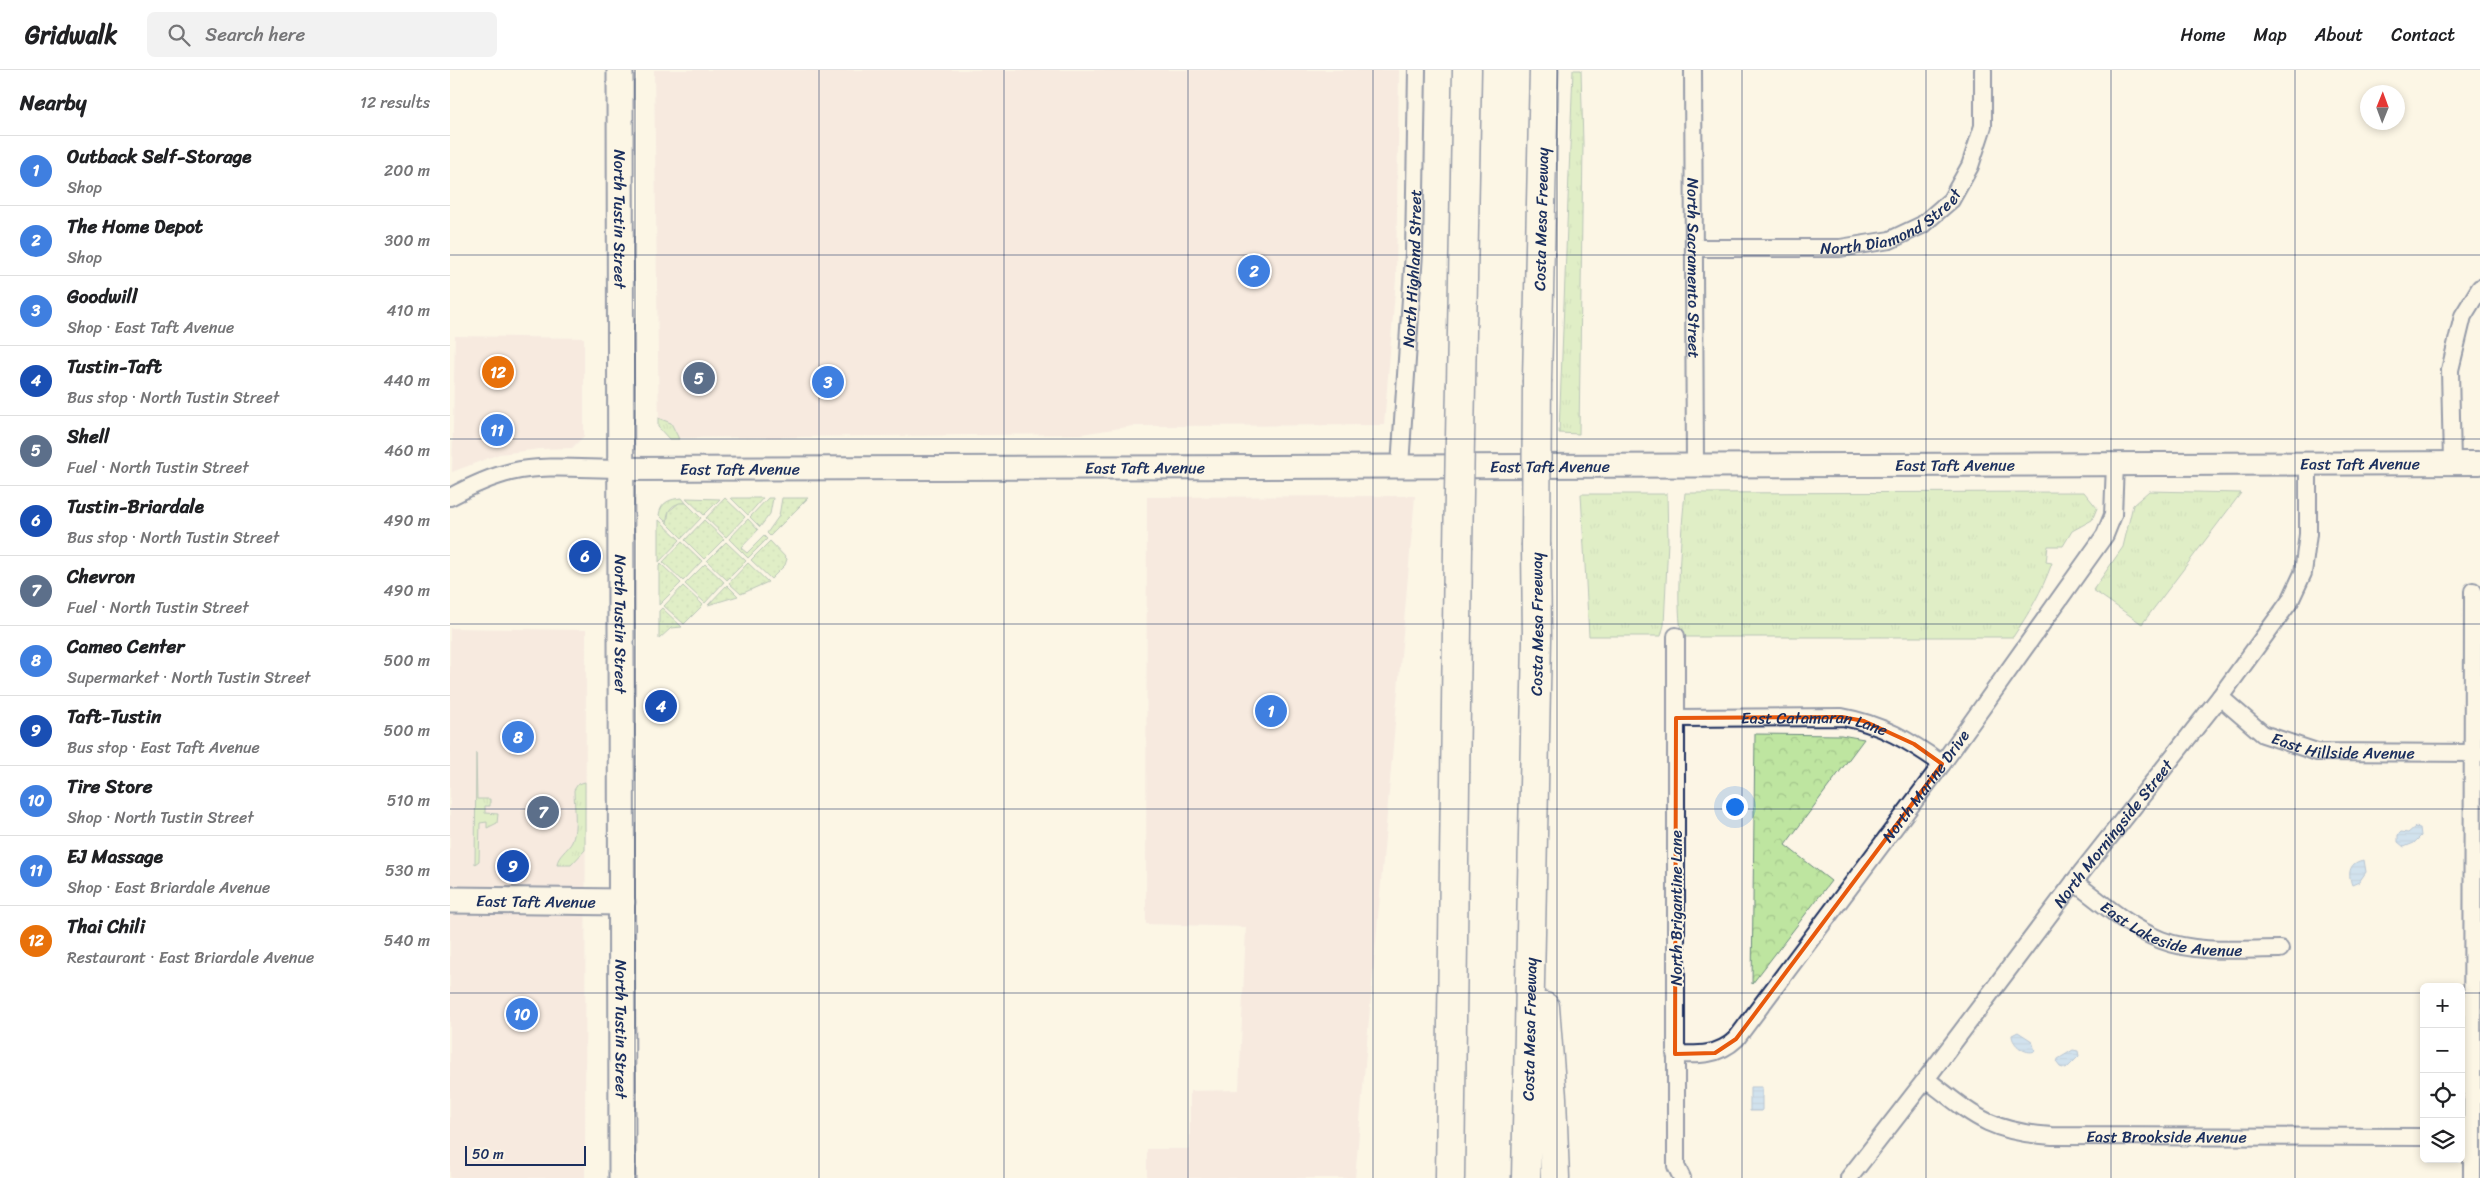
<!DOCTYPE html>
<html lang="en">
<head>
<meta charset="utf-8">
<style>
  body { margin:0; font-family:Sriracha,sans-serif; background:#f2f2f2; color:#202124 }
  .controls { position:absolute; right:15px; bottom:15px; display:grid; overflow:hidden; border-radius:8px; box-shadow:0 2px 8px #0003 }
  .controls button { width:45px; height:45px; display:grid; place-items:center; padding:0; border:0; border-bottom:1px solid #e0e0e0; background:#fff; color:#202124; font:25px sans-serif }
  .compass { position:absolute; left:1910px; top:15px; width:45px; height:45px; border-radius:50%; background:#fff; box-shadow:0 2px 8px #0003; rotate:1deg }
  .scale { position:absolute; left:15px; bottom:12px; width:121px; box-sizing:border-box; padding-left:5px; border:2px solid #1b2f5e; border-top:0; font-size:14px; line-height:18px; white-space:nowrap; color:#1b2f5e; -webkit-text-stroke:4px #fcf5e5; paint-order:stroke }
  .you { position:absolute; left:1284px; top:736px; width:18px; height:18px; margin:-12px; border:4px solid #fff; border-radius:50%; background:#1a73e8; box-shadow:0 0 0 8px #1a73e833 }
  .badge { display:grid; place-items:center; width:32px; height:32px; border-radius:50%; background:#111827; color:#fff; font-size:16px; font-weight:700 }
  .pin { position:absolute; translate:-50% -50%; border:2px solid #fff; box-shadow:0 1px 5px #0006 }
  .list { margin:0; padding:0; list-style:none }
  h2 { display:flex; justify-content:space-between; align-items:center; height:65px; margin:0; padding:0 20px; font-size:21px }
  h2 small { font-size:16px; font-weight:400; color:#757577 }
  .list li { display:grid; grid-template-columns:32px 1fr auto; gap:15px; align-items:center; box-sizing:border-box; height:70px; padding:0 20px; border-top:1px solid #e0e0e0 }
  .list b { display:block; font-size:19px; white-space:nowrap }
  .list p { margin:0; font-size:16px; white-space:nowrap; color:#757577 }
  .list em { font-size:16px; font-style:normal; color:#757577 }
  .icon { flex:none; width:28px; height:28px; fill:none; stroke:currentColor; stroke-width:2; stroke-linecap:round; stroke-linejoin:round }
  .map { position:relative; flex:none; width:2030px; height:1108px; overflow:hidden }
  header { display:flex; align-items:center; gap:30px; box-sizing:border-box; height:70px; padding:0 25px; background:#fff; border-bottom:1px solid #e0e0e0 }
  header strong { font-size:24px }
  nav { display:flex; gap:28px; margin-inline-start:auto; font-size:18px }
  .search { width:350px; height:45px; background:#f2f2f2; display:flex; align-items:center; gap:12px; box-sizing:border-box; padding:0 18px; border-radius:8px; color:#757577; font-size:19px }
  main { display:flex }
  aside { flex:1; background:#fff }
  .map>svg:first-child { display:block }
  .built { fill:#f1dcd8 }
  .grass { fill:url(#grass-tufts); stroke:#6c8a7f }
  .park { fill:url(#park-crowns); stroke:#6c8a7f }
  .garden { fill:url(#garden-dots); stroke:#6c8a7f }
  .water { fill:url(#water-rules); stroke:#698bba }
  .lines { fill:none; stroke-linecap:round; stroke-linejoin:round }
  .minor-casing { stroke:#1b2f5e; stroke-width:20 }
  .secondary-casing { stroke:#1b2f5e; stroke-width:26 }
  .primary-casing { stroke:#1b2f5e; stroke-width:29 }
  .motorway-casing { stroke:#1b2f5e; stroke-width:31 }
  .minor { stroke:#fcf5e5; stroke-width:16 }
  .secondary { stroke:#fcf5e5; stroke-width:22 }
  .primary { stroke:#fcf5e5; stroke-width:25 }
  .motorway { stroke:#fcf5e5; stroke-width:28 }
  .motorway-bridge-casing { stroke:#1b2f5e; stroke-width:31; stroke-linecap:butt }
  .motorway-bridge { stroke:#fcf5e5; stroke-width:28 }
  .marked { fill:none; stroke:#e8590c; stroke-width:4; stroke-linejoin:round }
  .grid { fill:none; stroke:#1b2f5e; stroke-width:1; stroke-opacity:0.55 }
  .labels { text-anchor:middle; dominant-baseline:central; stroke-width:4; stroke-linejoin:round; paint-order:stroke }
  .street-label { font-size:16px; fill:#1b2f5e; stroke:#fcf5e5 }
</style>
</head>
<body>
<header>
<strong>Gridwalk</strong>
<div class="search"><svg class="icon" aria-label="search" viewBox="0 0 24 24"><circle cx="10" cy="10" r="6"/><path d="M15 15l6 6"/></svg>Search here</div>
<nav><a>Home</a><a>Map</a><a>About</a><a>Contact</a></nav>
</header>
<main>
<aside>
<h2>Nearby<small>12 results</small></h2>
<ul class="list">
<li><span class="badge" style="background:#3f7fe0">1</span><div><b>Outback Self-Storage</b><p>Shop</p></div><em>200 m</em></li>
<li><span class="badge" style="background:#3f7fe0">2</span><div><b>The Home Depot</b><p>Shop</p></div><em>300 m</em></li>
<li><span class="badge" style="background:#3f7fe0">3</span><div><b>Goodwill</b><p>Shop · East Taft Avenue</p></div><em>410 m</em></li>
<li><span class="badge" style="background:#1a4fb4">4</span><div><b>Tustin-Taft</b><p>Bus stop · North Tustin Street</p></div><em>440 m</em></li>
<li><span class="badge" style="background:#5c6f8a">5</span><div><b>Shell</b><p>Fuel · North Tustin Street</p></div><em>460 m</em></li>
<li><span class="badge" style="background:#1a4fb4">6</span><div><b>Tustin-Briardale</b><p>Bus stop · North Tustin Street</p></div><em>490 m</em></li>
<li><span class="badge" style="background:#5c6f8a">7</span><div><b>Chevron</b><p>Fuel · North Tustin Street</p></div><em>490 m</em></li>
<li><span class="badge" style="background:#3f7fe0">8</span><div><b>Cameo Center</b><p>Supermarket · North Tustin Street</p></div><em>500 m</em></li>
<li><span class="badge" style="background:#1a4fb4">9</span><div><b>Taft-Tustin</b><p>Bus stop · East Taft Avenue</p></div><em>500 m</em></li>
<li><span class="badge" style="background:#3f7fe0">10</span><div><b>Tire Store</b><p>Shop · North Tustin Street</p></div><em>510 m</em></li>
<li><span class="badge" style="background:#3f7fe0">11</span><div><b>EJ Massage</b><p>Shop · East Briardale Avenue</p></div><em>530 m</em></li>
<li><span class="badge" style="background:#e8710a">12</span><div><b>Thai Chili</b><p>Restaurant · East Briardale Avenue</p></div><em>540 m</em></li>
</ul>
</aside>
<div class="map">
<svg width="2030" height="1108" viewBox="0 0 2030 1108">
  <defs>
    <pattern id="grass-tufts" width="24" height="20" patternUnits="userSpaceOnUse" patternTransform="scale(1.25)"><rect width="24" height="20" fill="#bee5a0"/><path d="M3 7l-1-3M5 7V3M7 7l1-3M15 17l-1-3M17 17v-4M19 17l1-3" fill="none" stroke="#a3c58c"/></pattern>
    <pattern id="park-crowns" width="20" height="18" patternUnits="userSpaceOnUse" patternTransform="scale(1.25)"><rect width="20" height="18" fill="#bee5a0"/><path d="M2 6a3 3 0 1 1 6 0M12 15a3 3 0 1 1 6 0" fill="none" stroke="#a3c58c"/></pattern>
    <pattern id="garden-dots" width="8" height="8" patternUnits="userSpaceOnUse" patternTransform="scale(1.25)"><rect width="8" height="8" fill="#bee5a0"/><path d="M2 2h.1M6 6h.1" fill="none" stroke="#a3c58c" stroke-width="1.8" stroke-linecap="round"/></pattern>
    <pattern id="water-rules" width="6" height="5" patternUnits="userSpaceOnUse" patternTransform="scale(1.25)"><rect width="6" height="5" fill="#9dc9f7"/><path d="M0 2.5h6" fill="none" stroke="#87add6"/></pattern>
  </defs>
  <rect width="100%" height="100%" fill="#fcf5e5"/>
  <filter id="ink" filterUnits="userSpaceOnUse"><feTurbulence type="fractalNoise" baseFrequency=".02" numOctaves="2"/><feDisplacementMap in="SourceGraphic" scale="10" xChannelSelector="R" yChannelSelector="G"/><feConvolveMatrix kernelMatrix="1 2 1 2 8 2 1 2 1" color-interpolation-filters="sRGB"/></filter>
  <g filter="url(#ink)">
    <!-- built -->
    <path class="built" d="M204 0H949L946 209 934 355 683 356 631 364 220 368 209 357Z
      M5 266 134 268V366L122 378 89 379 49 384 2 402Z
      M965 426 905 1108H697V1079H740V1021L789 1020 796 857 696 854 697 427Z
      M0 558 136 560 135 1108H0Z"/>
    <!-- grass -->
    <path class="grass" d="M1123 0H1131L1133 74 1129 364 1109 363Z
      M208 348 221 353 229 369H219L208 357Z
      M1699 421 1791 423 1692 554 1643 520 1673 477 1683 435Z
      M1634 422 1647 438 1642 450 1622 461 1613 476H1598L1596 492 1602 493C1592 521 1579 543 1563 567H1233C1224 544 1232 452 1235 423Z
      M1131 424H1217L1218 471 1214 555 1211 566H1139Z
      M232 428 236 433C223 432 216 440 217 453L209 445C211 432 220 429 232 428Z
      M26 683 27 729H40V736H35V743L48 744 47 753 37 758V752L30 753 29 791 25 794Z
      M135 712V780L121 795H107C107 786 118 780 122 772 128 757 124 735 124 720L128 714Z"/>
    <!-- park -->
    <path class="park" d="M1305 664 1391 665 1414 669 1335 775 1381 811 1302 914Z"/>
    <!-- garden -->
    <path class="garden" d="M236 428 270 429 254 445Z
      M275 428 295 447 276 467 256 448Z
      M281 428H313L298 445Z
      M318 428H323L320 444 310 457 300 447Z
      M332 428H358L320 466 317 463 329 446Z
      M229 433H236L251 448 232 468 217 453 219 441Z
      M298 449 308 460 291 478 297 483 314 466 317 469 298 488 279 469Z
      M209 450 230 470 209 492Z
      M254 450 274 469 254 489 235 470Z
      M320 471 337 489 335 495 321 509 301 490Z
      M232 472 252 491 233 511 213 492Z
      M276 472 296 491 277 510 257 491Z
      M298 493 318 512 291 524 279 513Z
      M211 494 231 513 209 535V496Z
      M255 494 274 512 255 533 235 514Z
      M277 515 288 526 258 535Z
      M233 516 253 535 234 554 214 536Z
      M212 538 232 557 221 558 209 569V541Z"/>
    <!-- water -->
    <path class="water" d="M1965 757 1970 758 1971 766 1964 773 1954 777 1948 772V765L1951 762 1958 763Z
      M1914 790 1916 802 1909 812 1902 815C1897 802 1900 792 1914 790Z
      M1568 962 1582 971 1585 981C1576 985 1562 975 1562 965Z
      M1623 980 1628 981 1629 986 1616 999 1610 997 1607 993 1608 989Z
      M1300 1017H1312V1041H1300Z"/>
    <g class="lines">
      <defs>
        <g id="minor">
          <path id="s1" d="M1243 0 1245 395"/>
          <path id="s2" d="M1244 178H1390L1440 170 1472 155 1501 130 1520 96 1533 56V0"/>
          <path d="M2002 393 2000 300 2013 246 2030 218"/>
          <path id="s3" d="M950 396 964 183 967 0"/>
          <path d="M0 427C19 417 39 407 61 402 96 394 134 399 170 399"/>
          <path d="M1226 566V1096L1232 1108"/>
          <path id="s4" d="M1770 627 1813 664 1867 682 2030 683"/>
          <path id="s5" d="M1226 648 1392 647C1431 654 1460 671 1492 694"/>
          <path id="s6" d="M1624 812C1651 832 1678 857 1711 870 1747 884 1792 879 1830 879"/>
          <path id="s7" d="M1225 984C1248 985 1268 986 1286 969L1492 694 1655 465 1663 445 1665 394"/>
          <path id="s8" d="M1476 1009C1524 1046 1539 1062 1602 1066L1974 1067"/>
          <path id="s9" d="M1399 1108 1476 1009 1624 812 1770 627 1840 531 1853 503 1858 464V393"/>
          <path d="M2022 1108 2023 521"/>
        </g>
        <g id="secondary">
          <path id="s10" d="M170 399 2030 393"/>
        </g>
        <g id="primary">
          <path id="s11" d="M170 0 172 1108"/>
          <path id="s12" d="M0 830 172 832"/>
        </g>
        <g id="motorway">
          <path id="s13" d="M1087 310 1094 0"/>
          <path d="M1011 314 1017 0"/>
          <path d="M1095 937 1102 1028 1105 1108"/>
          <path d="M1000 1108 1008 478"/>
          <path id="s14" d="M1076 1108 1087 569 1086 476"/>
        </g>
      </defs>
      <!-- minor casing -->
      <use href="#minor" class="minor-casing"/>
      <!-- secondary casing -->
      <use href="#secondary" class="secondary-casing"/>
      <!-- primary casing -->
      <use href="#primary" class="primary-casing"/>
      <!-- motorway casing -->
      <use href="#motorway" class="motorway-casing"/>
      <!-- minor -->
      <use href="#minor" class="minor"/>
      <!-- secondary -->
      <use href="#secondary" class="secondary"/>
      <!-- primary -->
      <use href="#primary" class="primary"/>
      <!-- motorway -->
      <use href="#motorway" class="motorway"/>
      <defs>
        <path id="motorway-bridge" d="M1086 476 1087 310
          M1008 478 1011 314"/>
      </defs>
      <!-- motorway-bridge casing -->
      <use href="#motorway-bridge" class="motorway-bridge-casing"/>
      <!-- motorway-bridge -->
      <use href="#motorway-bridge" class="motorway-bridge"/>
    </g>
  </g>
  <!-- marked area -->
  <path d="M0 0H2030V1108H0ZM1392 647 1414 651 1464 674 1492 694 1286 969 1265 983 1225 984 1226 648Z" fill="#fcf5e5" fill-opacity=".55" fill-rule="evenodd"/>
  <path class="marked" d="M1392 647 1414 651 1464 674 1492 694 1286 969 1265 983 1225 984 1226 648Z"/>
  <!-- grid -->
  <path class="grid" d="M185 0V1108M369 0V1108M554 0V1108M738 0V1108M923 0V1108M1107 0V1108M1292 0V1108M1476 0V1108M1661 0V1108M1845 0V1108M0 185H2030M0 369H2030M0 554H2030M0 739H2030M0 923H1974M2011 923H2030"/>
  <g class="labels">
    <!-- street labels -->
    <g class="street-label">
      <text stroke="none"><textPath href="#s2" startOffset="204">North Diamond Street</textPath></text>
      <text stroke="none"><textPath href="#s11" startOffset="149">North Tustin Street</textPath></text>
      <text stroke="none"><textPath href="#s13" startOffset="161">Costa Mesa Freeway</textPath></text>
      <text stroke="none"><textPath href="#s3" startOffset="198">North Highland Street</textPath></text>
      <text stroke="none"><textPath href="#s1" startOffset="198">North Sacramento Street</textPath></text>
      <text stroke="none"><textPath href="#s10" startOffset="1740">East Taft Avenue</textPath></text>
      <text stroke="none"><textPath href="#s10" startOffset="1335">East Taft Avenue</textPath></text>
      <text stroke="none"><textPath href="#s10" startOffset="930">East Taft Avenue</textPath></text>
      <text stroke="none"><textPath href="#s10" startOffset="525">East Taft Avenue</textPath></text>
      <text stroke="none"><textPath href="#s10" startOffset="120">East Taft Avenue</textPath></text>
      <text stroke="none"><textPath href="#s11" startOffset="554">North Tustin Street</textPath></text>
      <text stroke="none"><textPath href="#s14" startOffset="554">Costa Mesa Freeway</textPath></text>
      <text stroke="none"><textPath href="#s5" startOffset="139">East Catamaran Lane</textPath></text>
      <text stroke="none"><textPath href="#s4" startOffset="139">East Hillside Avenue</textPath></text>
      <text stroke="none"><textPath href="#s7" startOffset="381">North Marine Drive</textPath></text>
      <text stroke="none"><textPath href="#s9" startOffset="434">North Morningside Street</textPath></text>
      <text stroke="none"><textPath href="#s12" startOffset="86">East Taft Avenue</textPath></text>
      <text transform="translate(1226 838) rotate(-90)">North Brigantine Lane</text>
      <text stroke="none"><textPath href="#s6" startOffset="112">East Lakeside Avenue</textPath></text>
      <text stroke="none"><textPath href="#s11" startOffset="959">North Tustin Street</textPath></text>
      <text stroke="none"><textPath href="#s14" startOffset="149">Costa Mesa Freeway</textPath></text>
      <text stroke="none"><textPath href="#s8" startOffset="256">East Brookside Avenue</textPath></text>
    </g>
  </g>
</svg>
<div class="controls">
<button>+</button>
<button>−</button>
<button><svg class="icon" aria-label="locate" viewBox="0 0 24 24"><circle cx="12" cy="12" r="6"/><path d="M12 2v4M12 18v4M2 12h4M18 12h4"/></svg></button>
<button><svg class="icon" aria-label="layers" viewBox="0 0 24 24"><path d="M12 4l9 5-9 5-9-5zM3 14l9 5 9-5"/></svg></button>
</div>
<svg class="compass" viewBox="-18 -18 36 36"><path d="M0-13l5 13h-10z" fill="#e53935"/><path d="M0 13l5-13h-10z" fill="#757577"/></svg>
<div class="scale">50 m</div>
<div class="you"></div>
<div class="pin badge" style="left:821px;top:641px;background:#3f7fe0">1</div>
<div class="pin badge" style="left:804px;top:201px;background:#3f7fe0">2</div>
<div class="pin badge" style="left:378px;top:312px;background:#3f7fe0">3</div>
<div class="pin badge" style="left:211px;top:636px;background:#1a4fb4">4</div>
<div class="pin badge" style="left:249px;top:308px;background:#5c6f8a">5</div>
<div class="pin badge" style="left:135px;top:486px;background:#1a4fb4">6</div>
<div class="pin badge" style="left:93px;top:742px;background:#5c6f8a">7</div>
<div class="pin badge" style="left:68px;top:667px;background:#3f7fe0">8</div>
<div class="pin badge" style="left:63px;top:796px;background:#1a4fb4">9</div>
<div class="pin badge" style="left:72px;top:944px;background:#3f7fe0">10</div>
<div class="pin badge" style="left:47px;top:360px;background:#3f7fe0">11</div>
<div class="pin badge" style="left:48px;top:302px;background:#e8710a">12</div>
</div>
</main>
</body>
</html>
